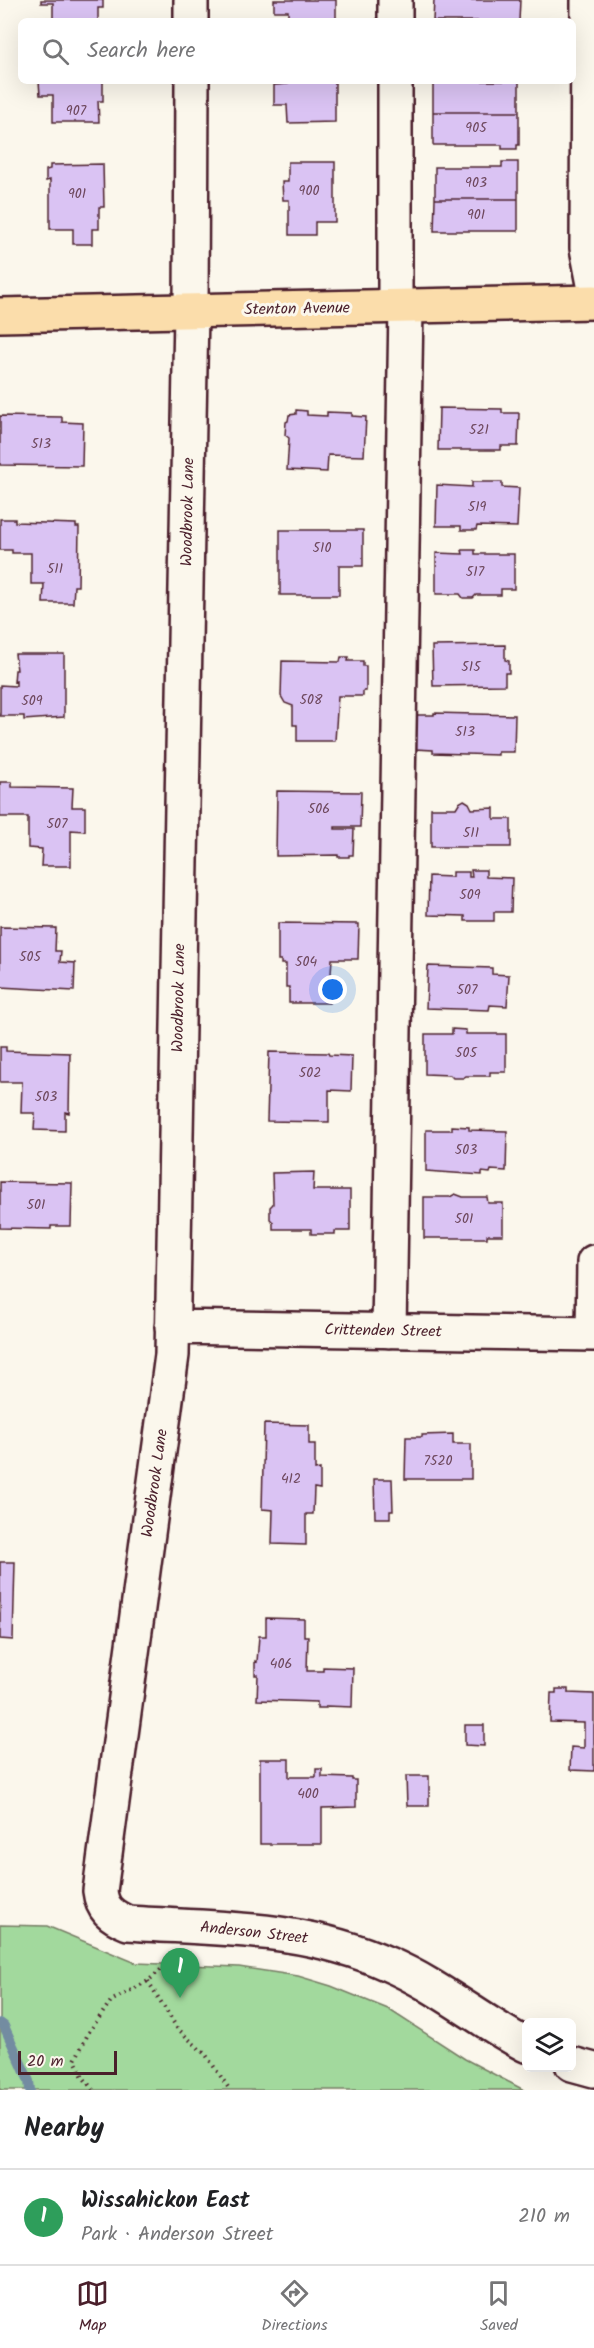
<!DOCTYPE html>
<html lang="en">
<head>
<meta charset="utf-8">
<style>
  body { margin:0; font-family:Kalam,sans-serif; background:#f6f6f6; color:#202124 }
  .controls { position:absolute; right:18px; bottom:18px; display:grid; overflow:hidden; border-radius:9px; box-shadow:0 6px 24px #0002 }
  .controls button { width:54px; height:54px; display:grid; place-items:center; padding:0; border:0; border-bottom:2px solid #e0e0e0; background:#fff; color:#202124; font:30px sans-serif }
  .scale { position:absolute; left:18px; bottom:15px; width:99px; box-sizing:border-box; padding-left:6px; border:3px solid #4a1f2b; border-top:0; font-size:16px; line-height:21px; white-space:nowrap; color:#4a1f2b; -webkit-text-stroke:4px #fbf7ec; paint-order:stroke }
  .you { position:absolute; left:333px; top:990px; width:21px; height:21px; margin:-15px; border:4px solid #fff; border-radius:50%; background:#1a73e8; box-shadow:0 0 0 9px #1a73e833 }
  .badge { display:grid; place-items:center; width:39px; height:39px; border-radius:50%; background:#4a1f2b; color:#fff; font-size:20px; font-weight:700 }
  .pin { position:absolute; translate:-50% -50px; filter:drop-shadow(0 2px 3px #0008) }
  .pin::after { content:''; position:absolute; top:32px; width:21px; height:18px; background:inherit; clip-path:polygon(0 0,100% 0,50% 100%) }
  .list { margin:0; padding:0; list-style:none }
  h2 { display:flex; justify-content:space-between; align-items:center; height:78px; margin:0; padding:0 24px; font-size:26px }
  h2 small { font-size:20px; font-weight:400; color:#757577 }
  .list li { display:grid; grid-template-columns:39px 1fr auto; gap:18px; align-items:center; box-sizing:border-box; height:96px; padding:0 24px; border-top:2px solid #e0e0e0 }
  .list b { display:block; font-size:22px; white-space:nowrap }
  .list p { margin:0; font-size:20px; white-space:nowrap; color:#757577 }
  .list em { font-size:20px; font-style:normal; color:#757577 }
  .icon { flex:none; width:33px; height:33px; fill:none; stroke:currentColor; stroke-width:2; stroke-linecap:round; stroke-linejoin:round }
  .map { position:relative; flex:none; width:594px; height:2090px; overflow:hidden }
  .search { position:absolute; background:#fff; box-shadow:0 6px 24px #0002; left:18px; right:18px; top:18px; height:66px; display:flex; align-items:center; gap:15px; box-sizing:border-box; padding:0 21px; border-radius:9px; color:#757577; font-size:22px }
  .sheet { height:174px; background:#fff }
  nav { display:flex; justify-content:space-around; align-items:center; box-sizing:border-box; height:84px; border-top:2px solid #e0e0e0; background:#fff; font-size:16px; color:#757577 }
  nav a { display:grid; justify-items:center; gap:3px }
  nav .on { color:#4a1f2b }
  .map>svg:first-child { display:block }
  .green { fill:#a2d99d; stroke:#767c64; stroke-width:1.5 }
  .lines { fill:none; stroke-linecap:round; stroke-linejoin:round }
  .stream { stroke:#738ca1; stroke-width:10 }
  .building { fill:#dac3f3; stroke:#4a1f2b; stroke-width:1.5 }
  .minor-casing { stroke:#4a1f2b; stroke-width:38 }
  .major-casing { stroke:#4a1f2b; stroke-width:38 }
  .path { stroke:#4a1f2b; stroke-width:4; stroke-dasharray:1.5 4.5; stroke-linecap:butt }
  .minor { stroke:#fbf7ec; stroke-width:33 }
  .major { stroke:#fbddab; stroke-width:33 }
  .labels { text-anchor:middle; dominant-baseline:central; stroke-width:6; stroke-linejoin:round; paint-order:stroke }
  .number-label { font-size:14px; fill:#6e485d }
  .street-label { font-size:16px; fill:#4a1f2b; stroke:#fbf7ec }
</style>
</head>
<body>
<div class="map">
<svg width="594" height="2090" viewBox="0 0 594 2090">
  <rect width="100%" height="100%" fill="#fbf7ec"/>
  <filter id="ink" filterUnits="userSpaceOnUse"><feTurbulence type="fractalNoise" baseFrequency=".0167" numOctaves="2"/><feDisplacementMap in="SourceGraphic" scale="12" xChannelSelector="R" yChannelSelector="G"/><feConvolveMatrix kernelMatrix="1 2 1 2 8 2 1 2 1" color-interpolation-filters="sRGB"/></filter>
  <g filter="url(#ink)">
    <!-- green -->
    <path class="green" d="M0 1925 47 1926 136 1963 239 1967 298 1976 331 1986 388 2009 465 2059 524 2090H0Z"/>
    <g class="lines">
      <!-- stream -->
      <path class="stream" d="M0 2023 4 2026 29 2081 30 2090"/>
    </g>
    <!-- building -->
    <path class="building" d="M41 0H103V8H98V21H53V3H41Z
      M274 0H336V21H288V11H274Z
      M434 0H520L519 21H433Z
      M39 81H103V101H98L99 122H53V95H40Z
      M288 81H335V122L288 123 287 105H274V85L288 84Z
      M433 81H519V112H433Z
      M433 112H519V145H517V149H502V145H433Z
      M288 162H335V222H315V235H289V200H283L282 182H288Z
      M502 162H518V199H435V167H502Z
      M103 164 104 207H99V229H92V244H73V229H50V180L46 181V170L50 169V165Z
      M435 199H518V231H434Z
      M439 408 502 409V413H519L518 446H501V450H438Z
      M296 410 307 411V415L327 416V412L352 413V416L366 417 364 456 328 455 327 472 287 470 289 438 285 435 286 422 288 421 289 415 296 414Z
      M0 416 62 417V422L83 423 82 466 0 465Z
      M472 482H502V487L519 488 517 527 477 526 476 530H461V526H436L437 485 472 487Z
      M0 519H15V522L76 524V527H79L78 586H74L73 603H43L44 584H31V553H12V550H0Z
      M280 530H363V566H339V595H280Z
      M462 550H475V554H514V589H501V595H476L473 598H463L460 594H436V553L463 554Z
      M505 645V660L509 661V673H505V685L433 686 432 646Z
      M15 654H64V717L24 720V716H0V685L16 686V681L14 682 15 670H17Z
      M341 657H349L348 661H363V666H366V691H363V696H338L335 741H297V725H293V706L285 703 281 696 282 661 340 662Z
      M434 713 515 715 514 752H498V755L433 753V750L415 749 417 715H434Z
      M0 782H12V787L73 788 72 807H85V831L71 830V866H41L42 849 28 848V817H0Z
      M277 791 361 792 360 827H335V829H354L353 855H349V857H338V855L276 856Z
      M464 800 469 803 472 809 494 808V819H511V847H431V808H456L459 803Z
      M471 870H486V877L512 878 511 912H494V921H465V916L428 915 429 876 452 877V872H469V877H472Z
      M278 923 359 924 358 959H332L329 1003H289V987H286V964H281V960H278Z
      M0 927 56 928 55 951H61L60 962 75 963 74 991 0 987Z
      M428 966 492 968V974L509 975 507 1006 490 1005 489 1010 426 1008Z
      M452 1029 466 1030V1034H506V1072H490V1076H466L463 1078H453L450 1075 425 1074V1034H452Z
      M0 1047H6V1051L70 1053 69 1113 65 1112V1131L34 1130 35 1113H21L22 1082H0Z
      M269 1052 328 1053 329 1055 352 1056 351 1091 329 1090V1122L267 1121Z
      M452 1126 469 1127V1130L507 1131 506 1171 491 1170 490 1173 482 1172V1175L426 1171V1130H452Z
      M314 1172 313 1190H350V1231H335V1234H311V1229H273V1222L270 1219V1207L273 1204 272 1173Z
      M0 1182 72 1183 71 1226H51V1229L0 1228Z
      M455 1194 463 1197H487L488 1203H503V1235H487V1238H424V1197H450Z
      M264 1424 309 1425V1444H315V1470L320 1469V1489L314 1488 313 1514H306V1545L272 1544 273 1510 262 1509Z
      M453 1434V1444H471V1479H405L406 1437H422V1435Z
      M374 1479H392L393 1511H390V1518H375Z
      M0 1562H15L13 1640 0 1639Z
      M266 1618 304 1619V1636H308L307 1671H323V1667L353 1668 352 1707 326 1706V1708H317V1702L257 1700 258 1675H255V1661L257 1662 259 1636H266Z
      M556 1689H568V1693L594 1694V1771L570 1770 571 1747 584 1748V1723L550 1722 551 1693H556Z
      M465 1725H484V1746L465 1745Z
      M260 1759H289V1777H316V1769H322V1777L352 1778V1780H356V1807L322 1808V1844H260Z
      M406 1776H429V1806H407Z"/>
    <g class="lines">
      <defs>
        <path id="minor" d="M191 0V21
          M588 0 587 248 594 284
          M395 21V0
          M192 81 191 312 172 1355 100 1891C102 1909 111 1916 128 1923 217 1929 305 1926 388 1964 437 1985 479 2020 526 2045
          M395 307V81
          M172 1327 594 1334
          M389 1331 406 307
          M593 1334 594 1262
          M572 2064 594 2070"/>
        <path id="major" d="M0 315 594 302"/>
      </defs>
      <!-- minor casing -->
      <use href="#minor" class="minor-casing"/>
      <!-- major casing -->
      <use href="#major" class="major-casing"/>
      <!-- path -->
      <path class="path" d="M148 1981 177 2028 206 2055 230 2090
        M93 2090 83 2077 75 2060 89 2032 111 2001 148 1981 174 1958"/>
      <!-- minor -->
      <use href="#minor" class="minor"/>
      <!-- major -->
      <use href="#major" class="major"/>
    </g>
  </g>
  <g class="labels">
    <!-- number labels -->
    <g class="number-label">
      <text x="76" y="111">907</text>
      <text x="476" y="128">905</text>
      <text x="476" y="183">903</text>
      <text x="309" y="191">900</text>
      <text x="77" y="194">901</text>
      <text x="476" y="215">901</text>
      <text x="479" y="430">521</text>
      <text x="41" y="444">513</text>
      <text x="477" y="507">519</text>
      <text x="322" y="548">510</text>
      <text x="55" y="569">511</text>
      <text x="475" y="572">517</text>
      <text x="471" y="667">515</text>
      <text x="311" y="700">508</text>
      <text x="32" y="701">509</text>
      <text x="465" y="732">513</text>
      <text x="319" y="809">506</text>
      <text x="57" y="824">507</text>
      <text x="471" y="833">511</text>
      <text x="470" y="895">509</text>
      <text x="30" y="957">505</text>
      <text x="306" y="962">504</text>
      <text x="467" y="990">507</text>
      <text x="466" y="1053">505</text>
      <text x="310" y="1073">502</text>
      <text x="46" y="1097">503</text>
      <text x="466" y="1150">503</text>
      <text x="36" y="1205">501</text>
      <text x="464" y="1219">501</text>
      <text x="438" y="1461">7520</text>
      <text x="291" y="1479">412</text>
      <text x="281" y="1664">406</text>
      <text x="308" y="1794">400</text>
    </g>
    <!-- street labels -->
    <g class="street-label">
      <text transform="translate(297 309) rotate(-1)">Stenton Avenue</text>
      <text transform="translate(188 512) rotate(-89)">Woodbrook Lane</text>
      <text transform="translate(179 998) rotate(-89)">Woodbrook Lane</text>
      <text transform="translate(383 1331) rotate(1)">Crittenden Street</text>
      <text transform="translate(155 1483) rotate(-82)">Woodbrook Lane</text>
      <text transform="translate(254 1933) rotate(6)">Anderson Street</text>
    </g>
  </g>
</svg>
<div class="controls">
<button><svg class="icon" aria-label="layers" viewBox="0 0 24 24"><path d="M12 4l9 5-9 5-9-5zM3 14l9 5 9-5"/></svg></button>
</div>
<div class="scale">20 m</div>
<div class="you"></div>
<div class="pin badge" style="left:180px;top:1998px;background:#2e9e5b">1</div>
<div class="search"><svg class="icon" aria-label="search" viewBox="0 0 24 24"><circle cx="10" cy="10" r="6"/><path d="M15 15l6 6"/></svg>Search here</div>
</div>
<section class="sheet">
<h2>Nearby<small></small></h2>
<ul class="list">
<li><span class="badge" style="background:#2e9e5b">1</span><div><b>Wissahickon East</b><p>Park · Anderson Street</p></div><em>210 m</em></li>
</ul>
</section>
<nav>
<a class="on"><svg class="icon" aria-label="map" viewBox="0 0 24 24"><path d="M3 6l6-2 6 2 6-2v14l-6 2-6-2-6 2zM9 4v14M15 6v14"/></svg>Map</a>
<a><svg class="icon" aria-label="directions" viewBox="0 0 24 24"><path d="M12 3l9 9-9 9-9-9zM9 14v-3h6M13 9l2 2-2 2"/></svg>Directions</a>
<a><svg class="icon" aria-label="saved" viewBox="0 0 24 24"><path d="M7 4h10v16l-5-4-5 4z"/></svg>Saved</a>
</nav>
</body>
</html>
